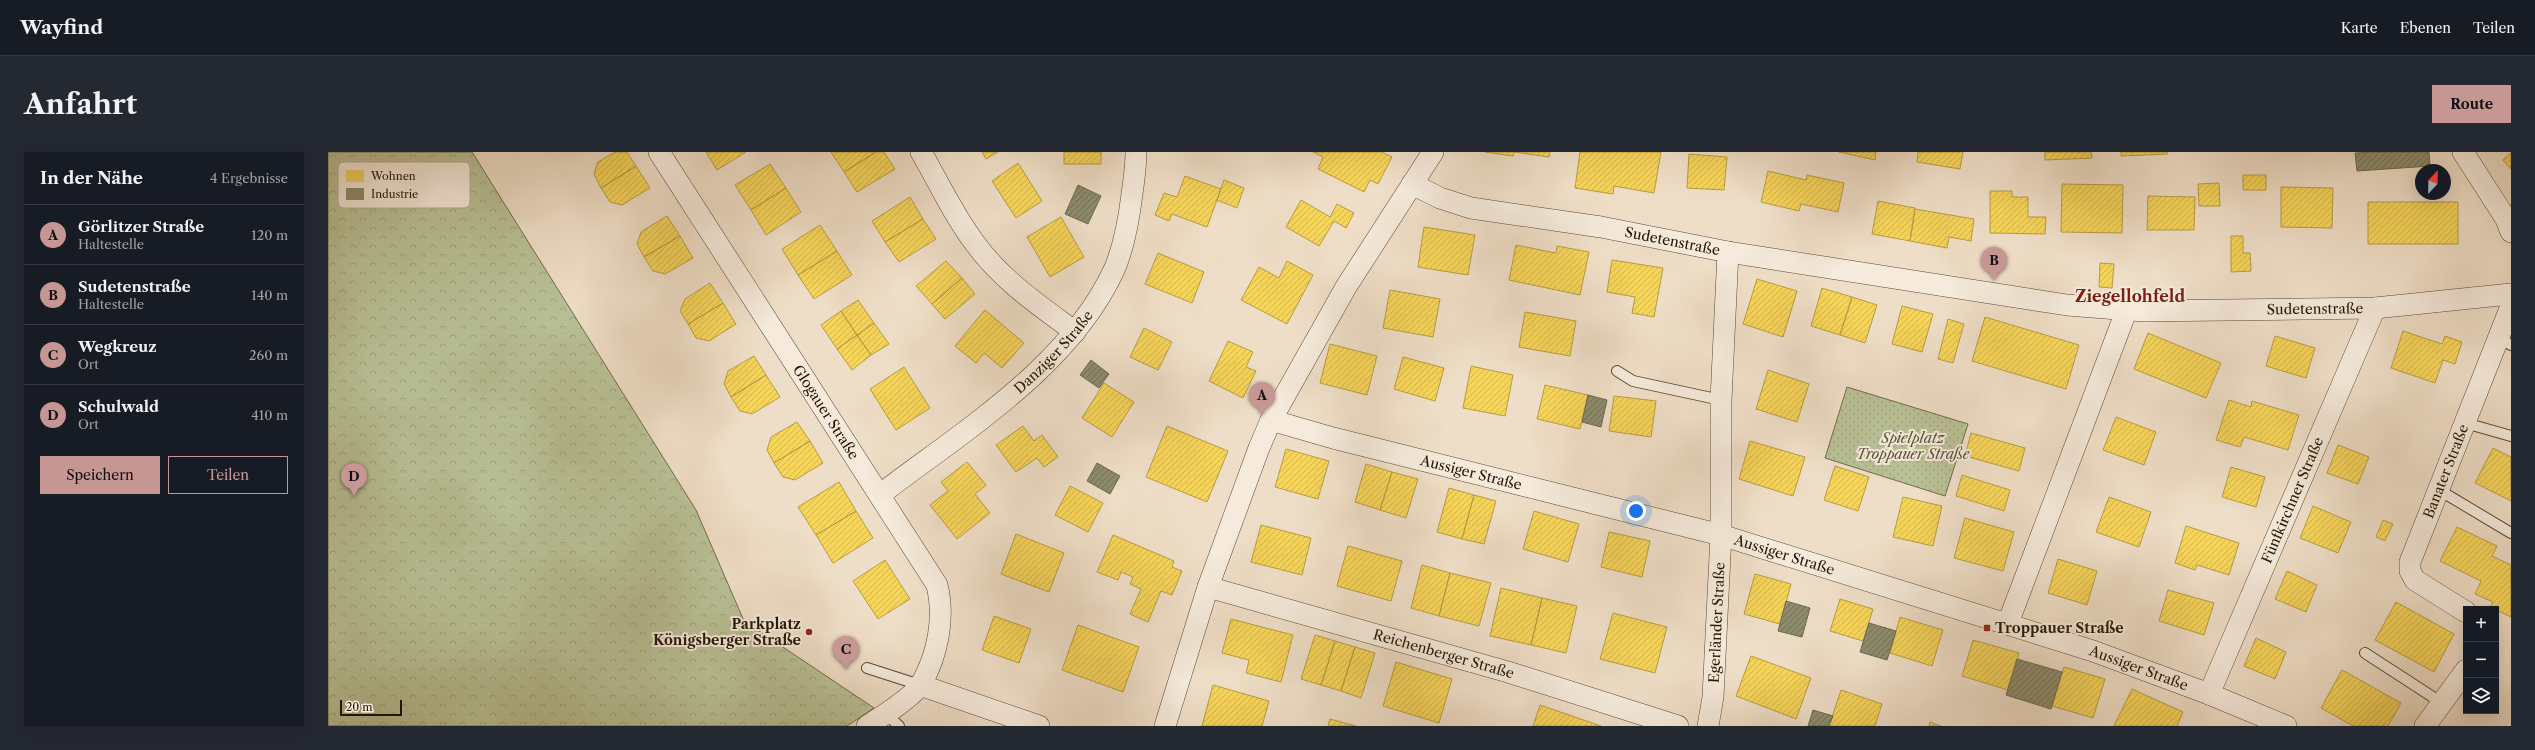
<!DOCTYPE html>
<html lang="de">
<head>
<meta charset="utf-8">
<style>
  body { margin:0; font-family:"Libre Caslon Text",serif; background:#242831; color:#f1f3f6 }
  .controls { position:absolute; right:12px; bottom:12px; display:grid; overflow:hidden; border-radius:0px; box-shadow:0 4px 16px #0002 }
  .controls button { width:36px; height:36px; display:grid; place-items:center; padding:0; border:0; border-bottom:1px solid #363941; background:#171b24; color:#f1f3f6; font:20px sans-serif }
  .compass { position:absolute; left:2087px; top:12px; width:36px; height:36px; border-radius:50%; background:#171b24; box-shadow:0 4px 16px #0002; rotate:22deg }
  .scale { position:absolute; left:12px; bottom:10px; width:62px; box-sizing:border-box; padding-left:4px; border:2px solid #251602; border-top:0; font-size:11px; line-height:14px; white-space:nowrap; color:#251602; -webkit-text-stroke:3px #f5eadb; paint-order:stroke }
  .you { position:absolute; left:1308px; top:359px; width:14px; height:14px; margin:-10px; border:3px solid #fff; border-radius:50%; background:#1a73e8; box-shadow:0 0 0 6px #1a73e833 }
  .badge { display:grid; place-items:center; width:26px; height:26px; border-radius:50%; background:#c59692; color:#111; font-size:13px; font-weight:700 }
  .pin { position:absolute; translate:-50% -33px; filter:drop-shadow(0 1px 2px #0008) }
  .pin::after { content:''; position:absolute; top:21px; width:14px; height:12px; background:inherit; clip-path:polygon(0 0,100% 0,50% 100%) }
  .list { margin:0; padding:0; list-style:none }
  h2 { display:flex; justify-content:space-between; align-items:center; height:52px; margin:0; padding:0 16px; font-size:17px }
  h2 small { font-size:13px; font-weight:400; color:#9ea1a6 }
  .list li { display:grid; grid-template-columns:26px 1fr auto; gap:12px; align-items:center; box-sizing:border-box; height:60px; padding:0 16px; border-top:1px solid #363941 }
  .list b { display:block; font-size:15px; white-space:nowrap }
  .list p { margin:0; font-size:13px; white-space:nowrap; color:#9ea1a6 }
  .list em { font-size:13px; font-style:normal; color:#9ea1a6 }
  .actions { display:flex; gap:8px; padding:12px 16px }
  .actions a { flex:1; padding:9px 0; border:1px solid #c59692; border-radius:0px; text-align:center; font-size:14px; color:#c59692 }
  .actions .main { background:#c59692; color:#111 }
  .icon { flex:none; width:22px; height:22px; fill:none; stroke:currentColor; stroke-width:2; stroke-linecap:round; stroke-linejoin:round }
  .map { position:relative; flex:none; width:2183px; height:574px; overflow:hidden; border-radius:0px }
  header { display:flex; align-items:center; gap:24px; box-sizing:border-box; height:56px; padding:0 20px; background:#171b24; border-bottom:1px solid #363941 }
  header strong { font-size:19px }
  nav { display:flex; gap:22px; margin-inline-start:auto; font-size:14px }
  .intro { display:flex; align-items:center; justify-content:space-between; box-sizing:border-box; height:96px; padding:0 24px }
  h1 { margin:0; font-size:28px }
  .button { padding:10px 18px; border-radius:0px; background:#c59692; color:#111; font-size:14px; font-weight:700 }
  main { display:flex; gap:24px; padding:0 24px }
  aside { flex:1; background:#171b24; border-radius:0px; box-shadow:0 4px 16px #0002 }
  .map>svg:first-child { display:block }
  .green { fill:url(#green-dots); stroke:#6f6c4c }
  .forest { fill:url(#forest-crowns); stroke:#6f6c4c }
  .homes { fill:url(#homes-hatch); stroke:#b79c41 }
  .industry { fill:url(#industry-hatch); stroke:#6d694e }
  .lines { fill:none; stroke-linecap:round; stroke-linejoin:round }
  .lane-casing { stroke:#584833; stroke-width:12 }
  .street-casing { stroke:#584833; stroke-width:22 }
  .lane { stroke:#f5eadb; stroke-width:10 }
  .street { stroke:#f5eadb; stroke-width:21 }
  .poi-dot { fill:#8f2418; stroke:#f5eadb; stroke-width:1.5 }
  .labels { text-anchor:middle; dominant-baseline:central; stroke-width:4; stroke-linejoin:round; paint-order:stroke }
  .street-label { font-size:14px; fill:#251602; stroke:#f5eadb }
  .park-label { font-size:14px; font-style:italic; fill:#595236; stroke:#f5eadb }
  .poi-label { font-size:14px; font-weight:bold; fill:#251602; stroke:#f5eadb; text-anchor:end }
  .quarter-label { font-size:16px; font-weight:bold; fill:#7a1f14; stroke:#f5eadb }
  .key { fill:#f5eadb; stroke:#b7aa9a; stroke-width:1 }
  .key-label { font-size:11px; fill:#251602 }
</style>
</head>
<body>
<header>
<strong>Wayfind</strong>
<nav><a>Karte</a><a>Ebenen</a><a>Teilen</a></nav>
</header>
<div class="intro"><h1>Anfahrt</h1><a class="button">Route</a></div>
<main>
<aside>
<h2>In der Nähe<small>4 Ergebnisse</small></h2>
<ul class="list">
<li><span class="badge">A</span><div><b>Görlitzer Straße</b><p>Haltestelle</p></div><em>120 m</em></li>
<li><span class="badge">B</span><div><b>Sudetenstraße</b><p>Haltestelle</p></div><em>140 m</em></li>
<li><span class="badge">C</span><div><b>Wegkreuz</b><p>Ort</p></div><em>260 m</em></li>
<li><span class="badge">D</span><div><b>Schulwald</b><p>Ort</p></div><em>410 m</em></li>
</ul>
<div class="actions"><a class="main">Speichern</a><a>Teilen</a></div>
</aside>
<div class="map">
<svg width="2183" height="574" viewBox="0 0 2183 574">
  <defs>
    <pattern id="green-dots" width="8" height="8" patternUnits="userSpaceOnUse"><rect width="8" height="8" fill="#b9c196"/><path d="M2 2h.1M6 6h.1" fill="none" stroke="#9fa580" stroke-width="1.8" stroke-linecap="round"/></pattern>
    <pattern id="forest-crowns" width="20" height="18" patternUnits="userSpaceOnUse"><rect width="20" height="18" fill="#b9c196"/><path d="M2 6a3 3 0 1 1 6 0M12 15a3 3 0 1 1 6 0" fill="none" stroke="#9fa580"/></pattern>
    <pattern id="homes-hatch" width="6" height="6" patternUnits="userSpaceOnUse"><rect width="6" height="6" fill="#f6d55c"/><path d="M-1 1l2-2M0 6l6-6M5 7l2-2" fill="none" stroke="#d3b64e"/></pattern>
    <pattern id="industry-hatch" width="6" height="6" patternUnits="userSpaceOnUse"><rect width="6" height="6" fill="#8c8c6e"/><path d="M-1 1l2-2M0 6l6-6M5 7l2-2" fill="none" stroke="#727158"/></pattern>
  </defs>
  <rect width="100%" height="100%" fill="#efdec7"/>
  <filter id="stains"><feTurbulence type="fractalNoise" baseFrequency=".005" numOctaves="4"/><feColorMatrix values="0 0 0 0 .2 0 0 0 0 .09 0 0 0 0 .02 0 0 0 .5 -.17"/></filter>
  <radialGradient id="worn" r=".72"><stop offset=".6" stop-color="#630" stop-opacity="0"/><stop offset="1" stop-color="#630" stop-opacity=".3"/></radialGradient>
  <!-- green -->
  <path class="green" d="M1519 235 1640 272 1617 344 1497 306Z"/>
  <!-- forest -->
  <path class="forest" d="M0 0H144L368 358 416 469 546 556 519 574H0Z"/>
  <!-- homes -->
  <path class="homes" d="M287 0H299L308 14 273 36 266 22 270 10Z
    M378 0H418L389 18Z
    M503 0H548L516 20Z
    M548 0H556L567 17 529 40 516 20Z
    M654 0H670L658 7Z
    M736 0H773V12H736Z
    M985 0H1054L1064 5 1050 32 1042 28 1036 40 990 17 995 5Z
    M1157 0H1186L1185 4Z
    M1186 0H1222L1221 5Z
    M1252 0H1333L1326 41 1286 34 1285 42 1247 36Z
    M1511 0H1548L1547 8Z
    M1590 0H1635L1632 17 1589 10Z
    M1717 0H1763L1764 6 1717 8Z
    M1793 0H1839L1840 2 1793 4Z
    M2183 1V17L2175 8Z
    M1361 2 1399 5 1396 38 1359 36Z
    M690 11 714 49 688 66 664 29Z
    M442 12 458 36 423 58 407 33Z
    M308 14 322 36 294 53 282 50 273 36Z
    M1440 19 1478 28 1479 23 1516 31 1510 60 1473 52 1471 59 1433 50Z
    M1915 23H1938V38H1915Z
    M857 24 893 37 879 75 844 62 841 69 827 63 836 41 849 45Z
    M896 28 916 36 909 56 889 48Z
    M1891 31 1892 54H1871L1870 32Z
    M1734 32 1795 33 1794 81 1733 80Z
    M1953 35 2005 36 2004 76 1953 75Z
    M458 36 473 60 438 83 423 58Z
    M1662 39H1684V45H1700V65H1718L1717 82 1662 81Z
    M1820 44 1867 45 1866 78H1819Z
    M582 45 595 67 557 90 544 69Z
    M973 48 1002 65 1009 52 1026 61 1018 76 1006 69 991 94 958 75Z
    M1550 49 1587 56 1582 89 1544 82Z
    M2040 50H2130V92H2040Z
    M1587 57 1646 67 1643 89 1621 85 1619 96 1582 89Z
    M339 64 352 84 316 105 309 92 313 80Z
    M733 65 756 105 722 125 699 85Z
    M595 67 608 87 571 110 557 90Z
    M492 73 509 99 470 123 454 97Z
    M1096 75 1147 83 1140 123 1090 115Z
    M352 84 365 106 337 122 325 119 316 105Z
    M1903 84H1915V101H1922L1923 119 1903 120Z
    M1188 93 1228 101 1229 94 1261 100 1252 143 1181 128Z
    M509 99 524 123 486 147 470 123Z
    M830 101 876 120 864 151 817 132Z
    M1284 108 1335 116 1326 165 1304 161 1307 145 1279 140Z
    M618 109 634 126 604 152 588 134Z
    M959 109 985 123 959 172 913 148 931 115 951 126Z
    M1772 111 1786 112 1784 136 1771 135Z
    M634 126 647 142 617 167 604 152Z
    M1429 127 1469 139 1455 185 1415 172Z
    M382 131 395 151 360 172 352 159 357 147Z
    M1494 136 1524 145 1512 183 1483 174Z
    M1062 138 1112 147 1105 185 1055 176Z
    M1524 145 1549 153 1537 191 1512 183Z
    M530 148 546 171 529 183 513 159Z
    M395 151 408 172 381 189 368 186 360 172Z
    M1574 154 1605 162 1594 200 1564 192Z
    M657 158 696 191 674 216 656 201 648 211 627 194Z
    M513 159 529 183 509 197 493 173Z
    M1197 160 1248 169 1242 204 1191 195Z
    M1657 165 1751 193 1738 237 1644 209Z
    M1620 167 1636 172 1625 211 1610 207Z
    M546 171 561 192 543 203 529 183Z
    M816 176 844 190 830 218 802 205Z
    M2075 179 2114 192 2117 184 2134 190 2127 212 2115 208 2107 231 2063 216Z
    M1820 181 1893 211 1878 246 1806 217Z
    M529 183 543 203 524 218 509 197Z
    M1947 184 1987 196 1978 226 1938 214Z
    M900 189 925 200 918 215 928 219 915 246 881 229Z
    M1002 192 1049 204 1039 243 992 231Z
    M426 204 438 223 403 245 396 232 400 219Z
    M1075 205 1116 216 1107 249 1066 237Z
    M1143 214 1185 223 1177 264 1135 256Z
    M576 215 602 256 568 278 542 237Z
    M1440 218 1481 232 1469 270 1428 257Z
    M438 223 452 245 424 262 412 259 403 245Z
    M776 231 806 250 784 285 754 266Z
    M1217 233 1260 243 1252 277 1209 267Z
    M1286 244 1328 249 1323 285 1281 279Z
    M1901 248 1923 255 1924 249 1971 263 1960 298 1916 285 1912 295 1888 288Z
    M1788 265 1828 280 1816 313 1775 298Z
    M469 270 482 289 446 311 439 298 443 285Z
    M695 274 706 289 714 283 730 305 716 315 709 306 688 320 668 293Z
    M839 274 900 299 879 350 818 325Z
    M1643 281 1697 296 1691 319 1637 304Z
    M482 289 495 311 467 328 455 325 446 311Z
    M1422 289 1477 305 1465 344 1411 327Z
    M2010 293 2041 305 2030 332 1999 321Z
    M2165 296 2183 305V349L2147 331Z
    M958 297 1001 309 990 347 947 335Z
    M639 310 658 333 647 342 662 361 629 387 602 353 620 339 613 330Z
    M1038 312 1064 320 1052 358 1027 350Z
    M1507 314 1541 325 1530 359 1496 348Z
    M1903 315 1937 325 1928 355 1894 345Z
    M1064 320 1090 327 1078 366 1052 358Z
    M1634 323 1682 338 1676 359 1628 344Z
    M511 330 528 359 488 383 470 355Z
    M742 334 775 351 760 380 727 363Z
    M1121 336 1146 343 1134 387 1109 380Z
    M1146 343 1168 349 1156 392 1134 387Z
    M1575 345 1614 354 1605 394 1565 385Z
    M1781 345 1823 360 1811 395 1768 380Z
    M1985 354 2023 370 2010 401 1972 386Z
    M528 359 545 386 505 411 488 383Z
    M1206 359 1251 372 1240 410 1195 397Z
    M1637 366 1686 380 1675 419 1626 406Z
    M2055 368 2065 372 2057 389 2048 385Z
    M933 373 983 386 974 423 923 410Z
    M1858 374 1911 391 1901 423 1869 413 1867 418 1847 411Z
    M2129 375 2169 394 2164 404 2183 413V465L2162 455 2165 450 2147 442 2153 429 2112 409Z
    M1281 380 1322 389 1314 425 1273 415Z
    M688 382 736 401 721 440 673 422Z
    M785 383 846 409 844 415 854 419 844 443 833 439 820 470 802 462 813 437 802 432 805 425 793 420 790 428 769 420Z
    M1020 394 1074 409 1063 449 1009 434Z
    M1730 407 1769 419 1759 453 1720 441Z
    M557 408 582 447 550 467 525 429Z
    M1094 413 1122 421 1111 464 1083 456Z
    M1959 419 1989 433 1978 460 1947 447Z
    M1122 421 1163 431 1151 474 1111 464Z
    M1427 422 1463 432 1452 472 1416 462Z
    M1173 436 1214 446 1203 493 1162 484Z
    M1840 438 1886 451 1876 483 1831 469Z
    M1214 446 1249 454 1238 501 1203 493Z
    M1512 447 1545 457 1535 489 1502 479Z
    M2068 450 2126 482 2106 520 2047 488Z
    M1285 461 1339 475 1327 521 1272 507Z
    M666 464 703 477 691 511 654 498Z
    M1572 465 1615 478 1604 514 1562 501Z
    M903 467 965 483 953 530 918 521 921 508 894 501Z
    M750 473 811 495 795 540 734 518Z
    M987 483 1007 489 993 533 973 527Z
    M1928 486 1958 500 1947 527 1916 514Z
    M1645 488 1691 501 1680 538 1634 524Z
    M1007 489 1027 495 1013 539 993 533Z
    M1027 495 1047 501 1033 546 1013 539Z
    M1423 504 1483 526 1468 567 1408 544Z
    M1068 510 1124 527 1111 571 1055 554Z
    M1736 515 1777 527 1765 566 1724 554Z
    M2014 518 2073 551 2060 574H2025L1993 556Z
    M885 533 941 549 934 574H874Z
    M1804 537 1855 560 1849 574H1786Z
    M1513 538 1554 552 1547 574H1501Z
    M1212 553 1273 574H1205Z
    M1002 567 1028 574H1000Z
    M1602 570 1613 574H1601Z"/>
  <!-- industry -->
  <path class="industry" d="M2047 0H2101L2102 14 2029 19 2027 1Z
    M750 33 773 44 760 72 737 62Z
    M763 208 781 222 771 236 752 223Z
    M1260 243 1279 248 1273 275 1254 270Z
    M769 311 792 324 782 342 759 329Z
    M1458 449 1482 456 1474 485 1450 479Z
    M1541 471 1568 479 1559 508 1532 500Z
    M1689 507 1734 520 1723 557 1678 543Z
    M1485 558 1505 564 1501 574H1480Z"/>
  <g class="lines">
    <defs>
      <path id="lane" d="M2171 186 2183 193
        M1289 219 1305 229 1393 248
        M2137 271 2183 284
        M2111 338 2183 381
        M2037 501 2114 551
        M539 516 592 533
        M558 562 571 574"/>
      <g id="street">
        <path id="s1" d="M331 0 609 433C617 465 610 503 593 532 585 545 553 565 539 574"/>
        <path d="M593 0C611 31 627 66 649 94 675 129 712 154 747 180"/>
        <path d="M2135 0 2178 67 2183 80"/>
        <path id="s2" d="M1084 32 1112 46 1143 56 1273 75 1400 100 1739 153 1816 159 2047 156 2183 142"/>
        <path id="s3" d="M943 268 1005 286 1393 383 1765 499 1881 542 1958 574"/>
        <path id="s4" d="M553 342C635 279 741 215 786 118 796 95 801 67 804 42 806 28 808 14 808 0"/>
        <path id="s5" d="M880 435 1180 520 1350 574"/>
        <path id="s6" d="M2138 460 2087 428 2082 419V410L2183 154"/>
        <path d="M1680 471 1799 157"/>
        <path d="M592 533 711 574"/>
        <path id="s7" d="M1881 542 2047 156"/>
        <path d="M837 574 880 435 931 296 943 268 1018 135 1105 0"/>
        <path id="s8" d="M1380 574 1385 545 1393 383V248L1400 100"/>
        <path d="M2097 574 2138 518"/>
      </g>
    </defs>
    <!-- lane casing -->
    <use href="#lane" class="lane-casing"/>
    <!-- street casing -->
    <use href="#street" class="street-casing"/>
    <!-- lane -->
    <use href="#lane" class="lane"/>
    <!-- street -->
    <use href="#street" class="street"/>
  </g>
  <!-- markers -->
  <g class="poi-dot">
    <rect x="1655" y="472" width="8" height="8" rx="2"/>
    <circle cx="481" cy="480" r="4"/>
  </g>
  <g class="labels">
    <!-- street labels -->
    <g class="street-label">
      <text stroke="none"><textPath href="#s2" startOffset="268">Sudetenstraße</textPath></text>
      <text stroke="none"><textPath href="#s2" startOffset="916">Sudetenstraße</textPath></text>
      <text stroke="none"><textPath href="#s4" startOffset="224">Danziger Straße</textPath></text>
      <text stroke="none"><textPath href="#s1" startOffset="309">Glogauer Straße</textPath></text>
      <text stroke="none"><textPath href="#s6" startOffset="177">Banater Straße</textPath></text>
      <text stroke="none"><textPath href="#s3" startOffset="207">Aussiger Straße</textPath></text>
      <text stroke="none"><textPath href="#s7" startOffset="211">Fünfkirchner Straße</textPath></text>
      <text stroke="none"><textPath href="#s3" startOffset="531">Aussiger Straße</textPath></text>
      <text stroke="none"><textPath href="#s8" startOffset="104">Egerländer Straße</textPath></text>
      <text stroke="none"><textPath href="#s5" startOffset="245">Reichenberger Straße</textPath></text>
      <text stroke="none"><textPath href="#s3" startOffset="903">Aussiger Straße</textPath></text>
    </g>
    <!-- park labels -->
    <g class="park-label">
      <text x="1585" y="286">Spielplatz<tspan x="1585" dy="16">Troppauer Straße</tspan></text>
    </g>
    <!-- poi labels -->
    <g class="poi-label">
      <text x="473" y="472">Parkplatz<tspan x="473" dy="16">Königsberger Straße</tspan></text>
      <text x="1667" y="476" text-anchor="start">Troppauer Straße</text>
    </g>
    <!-- quarter labels -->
    <g class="quarter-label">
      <text x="1802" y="144">Ziegellohfeld</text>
    </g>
  </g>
  <!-- legend -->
  <rect x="10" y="10" width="132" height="46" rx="6" class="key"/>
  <rect x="18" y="18" width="18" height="12" fill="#f6d55c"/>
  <rect x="18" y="36" width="18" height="12" fill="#8c8c6e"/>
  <g class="key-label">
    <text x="43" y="28">Wohnen</text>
    <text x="43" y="46">Industrie</text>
  </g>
  <rect width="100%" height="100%" filter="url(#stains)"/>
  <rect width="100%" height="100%" fill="url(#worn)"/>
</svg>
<div class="controls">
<button>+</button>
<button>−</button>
<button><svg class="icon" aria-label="layers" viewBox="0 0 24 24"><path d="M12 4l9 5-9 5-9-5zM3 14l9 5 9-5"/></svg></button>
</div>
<svg class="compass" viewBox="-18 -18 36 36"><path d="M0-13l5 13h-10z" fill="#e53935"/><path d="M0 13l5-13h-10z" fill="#9ea1a6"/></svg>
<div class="scale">20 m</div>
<div class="you"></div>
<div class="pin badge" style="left:934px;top:263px">A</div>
<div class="pin badge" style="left:1666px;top:128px">B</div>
<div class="pin badge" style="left:518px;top:517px">C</div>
<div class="pin badge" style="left:26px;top:344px">D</div>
</div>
</main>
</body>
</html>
